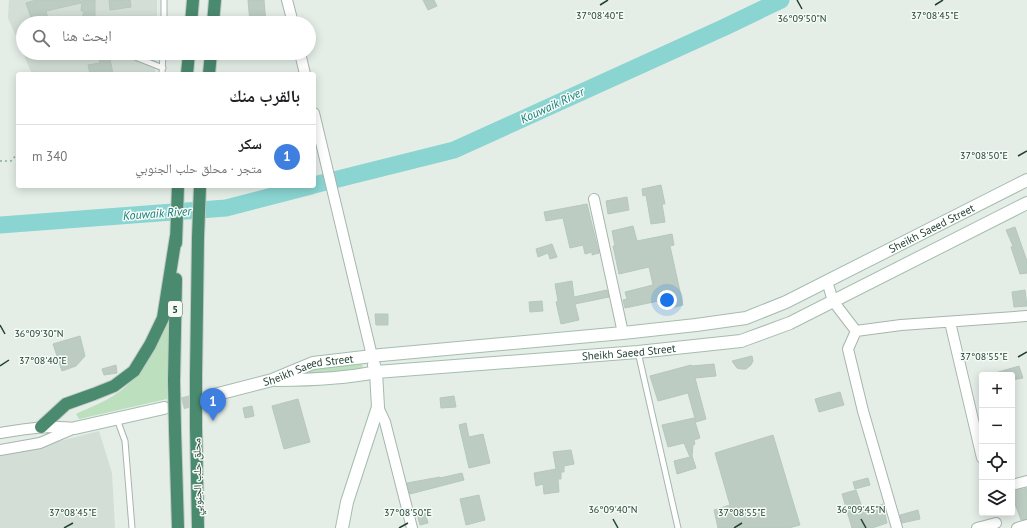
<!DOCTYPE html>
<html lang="ar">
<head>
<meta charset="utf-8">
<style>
  body { margin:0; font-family:"PT Sans","Noto Naskh Arabic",sans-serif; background:#f2f2f2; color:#202124; direction:rtl }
  .controls { position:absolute; right:12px; bottom:12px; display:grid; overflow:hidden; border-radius:4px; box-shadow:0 2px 10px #0003 }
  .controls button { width:36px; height:36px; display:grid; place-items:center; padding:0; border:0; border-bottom:1px solid #e0e0e0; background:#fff; color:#202124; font:20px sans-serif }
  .you { position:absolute; left:667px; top:300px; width:14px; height:14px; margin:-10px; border:3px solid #fff; border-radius:50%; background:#1a73e8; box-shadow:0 0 0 6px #1a73e833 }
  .badge { display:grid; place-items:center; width:26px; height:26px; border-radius:50%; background:#ea580c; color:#fff; font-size:13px; font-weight:700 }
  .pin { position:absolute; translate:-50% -33px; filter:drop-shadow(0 1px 2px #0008) }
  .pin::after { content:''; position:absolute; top:21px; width:14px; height:12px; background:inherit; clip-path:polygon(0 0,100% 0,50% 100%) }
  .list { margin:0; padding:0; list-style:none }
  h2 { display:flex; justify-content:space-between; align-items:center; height:52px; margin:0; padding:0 16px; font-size:17px }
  h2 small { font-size:13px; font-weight:400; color:#757577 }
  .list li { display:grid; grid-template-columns:26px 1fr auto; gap:12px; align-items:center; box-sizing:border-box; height:64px; padding:0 16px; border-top:1px solid #e0e0e0 }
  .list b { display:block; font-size:15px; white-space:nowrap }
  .list p { margin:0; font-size:13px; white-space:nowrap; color:#757577 }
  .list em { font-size:13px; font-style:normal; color:#757577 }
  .icon { flex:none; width:22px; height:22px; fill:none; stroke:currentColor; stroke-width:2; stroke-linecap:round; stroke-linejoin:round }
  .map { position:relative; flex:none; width:1027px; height:528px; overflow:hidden; direction:ltr }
  .search { position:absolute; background:#fff; box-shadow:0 2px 10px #0003; left:16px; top:16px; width:300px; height:44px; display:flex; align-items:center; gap:10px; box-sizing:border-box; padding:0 14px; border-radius:22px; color:#757577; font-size:15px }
  .panel { position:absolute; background:#fff; box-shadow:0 2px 10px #0003; left:16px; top:72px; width:300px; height:116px; border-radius:4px; direction:rtl }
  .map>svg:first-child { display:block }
  .built { fill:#d2ded6 }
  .green { fill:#bcdfbe }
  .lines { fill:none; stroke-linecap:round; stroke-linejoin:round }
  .river { stroke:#8ad4d1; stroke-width:17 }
  .building { fill:#bcccc2; stroke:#b6c8bd }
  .secondary-tunnel { stroke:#bdcbc3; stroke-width:12; stroke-dasharray:12 6; stroke-linecap:butt }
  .service-casing { stroke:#a6b6ad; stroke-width:7 }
  .minor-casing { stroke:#a6b6ad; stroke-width:12 }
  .secondary-casing { stroke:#a4bdb0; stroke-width:14 }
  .trunk-casing { stroke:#c1cac6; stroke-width:14 }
  .path { stroke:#83b29a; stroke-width:1.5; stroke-dasharray:2 3; stroke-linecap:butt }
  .service { stroke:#fff; stroke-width:5 }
  .minor { stroke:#fff; stroke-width:10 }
  .secondary { stroke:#fff; stroke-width:12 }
  .trunk { stroke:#4a8a6e; stroke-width:12 }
  .trunk-bridge-casing { stroke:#c1cac6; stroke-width:14; stroke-linecap:butt }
  .trunk-bridge { stroke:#4a8a6e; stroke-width:12 }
  .ticks { fill:none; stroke:#224032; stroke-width:1.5 }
  .labels { text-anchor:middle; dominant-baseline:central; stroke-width:3; stroke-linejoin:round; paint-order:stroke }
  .shield { fill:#f4faf6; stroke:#61786d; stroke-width:1 }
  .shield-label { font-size:10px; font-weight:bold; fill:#224032 }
  .street-label { font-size:11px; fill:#224032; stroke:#f4faf6 }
  .water-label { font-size:12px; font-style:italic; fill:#197f7b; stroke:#f4faf6 }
  .ticks-label { font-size:10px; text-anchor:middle; fill:#224032; stroke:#f4faf6; stroke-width:3; stroke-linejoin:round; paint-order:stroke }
</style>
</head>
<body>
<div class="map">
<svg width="1027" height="528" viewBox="0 0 1027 528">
  <rect width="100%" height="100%" fill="#e4eee7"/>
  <!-- built -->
  <path class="built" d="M9 0H157V23H23V53L8 18Z
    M23 53H156L155 74H32Z
    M99 431 112 473 115 528H0V454L33 448Z"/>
  <!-- green -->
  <path class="green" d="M170 320 167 399 79 419 76 414C88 408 102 403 113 396 142 378 155 349 170 320Z
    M360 361 364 369 309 375 308 370 322 366Z"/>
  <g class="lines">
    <!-- river -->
    <path class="river" d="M314 185 454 150 725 27 781 0
      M0 225 226 208 311 186"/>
  </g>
  <!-- building -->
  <path class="building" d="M36 0H80L81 3 46 11 49 22 33 23 26 3Z
    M82 0H95V23H81L84 11H81Z
    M109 0H130L131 7 110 10Z
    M248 0H264L266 23H250Z
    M423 0H434L437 6 428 10Z
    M109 54 113 74H90L88 65 100 63 99 56Z
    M661 185 665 204H662L665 222 651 224 646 195 643 196 642 189Z
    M627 197 629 210 608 214 606 201Z
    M587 204 599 253 592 255V252L585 254 583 245 570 248 563 218 546 221 544 212Z
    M633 226 637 241 672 234 674 245 670 246 683 305 671 308 668 299 625 308 623 300 627 299 625 292 653 285 649 267 619 274 613 246H615L612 231Z
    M1015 227 1027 261V273L1020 274 1011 247 1013 246 1006 230Z
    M552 244 557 257 550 259 548 253 538 257 536 249Z
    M572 281 574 297 607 290 609 297 575 304 579 320 561 324 556 302 558 301 555 284Z
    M1025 290 1027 306 1014 307 1012 292Z
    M542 301 543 311 530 312 529 302Z
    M375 314H388V325H376Z
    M80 336 85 356 76 366 62 371 53 344Z
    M752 356 753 361 751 365 746 369H741L737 368 732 361Z
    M714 364 716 376 695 378 706 419 696 422 688 393 658 401 650 376 691 365V366Z
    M116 365 117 373 104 375 102 369Z
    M1019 366 1023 378 1012 380V375H995V373Z
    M840 392 844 405 819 412 815 399Z
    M454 396 456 407 441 408 440 398Z
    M298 399 310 442 284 449 272 406Z
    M252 406 254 416 245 418 243 408Z
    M694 418 700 438 694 440 695 444 693 445 692 456 696 468 677 474 674 461 690 457 684 443 668 447 662 425Z
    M466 423 469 437 483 434 490 463 469 468 459 425Z
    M773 435 800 525 789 528H718L714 510 730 505 715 453Z
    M571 450 574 464 564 466V472H561V479H558L559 492 544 494 543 484 536 486 534 473 556 469 553 452Z
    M462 473 464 480 410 494 407 483 440 477V478Z
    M868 478 870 485 855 489 853 482Z
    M1027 488V519L1021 520 1014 501 1012 502V492Z
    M856 490 863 510 883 504 887 523 872 528H852L842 494Z
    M479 495 485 520 466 525 460 499Z
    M918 510 920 519 902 523 900 515Z
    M425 512 428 523 420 525 417 514Z"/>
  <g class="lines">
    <!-- secondary-tunnel -->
    <path class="secondary-tunnel" d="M165 408 210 396"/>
    <defs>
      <path id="service" d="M164 23V0
        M125 53 163 68
        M162 74 163 53
        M638 352 678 528
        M117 419 125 441 132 528"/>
      <path id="minor" d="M287 0 293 23
        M300 53 305 74
        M314 113 372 356
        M594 199 623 333
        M827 281 833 301 856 331 848 349 863 411 897 528
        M950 322 982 458
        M856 331 901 325 1027 316
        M378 407 385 422 412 528
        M0 433C25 429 49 425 75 428
        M0 450 40 443 75 428
        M1012 485 1027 481
        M977 528 996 523
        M1017 528 1027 525"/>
      <g id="secondary">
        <path id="s1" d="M277 380C310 380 343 379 376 372L638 352 741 341 790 323 1027 203"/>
        <path id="s2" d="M210 396 272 380 313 363 381 355 623 333 696 325 746 318 786 302 1027 180"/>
        <path d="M75 428 164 408"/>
        <path d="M342 528 347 502 378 407 376 372 374 365"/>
      </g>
      <path id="trunk" d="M191 23 193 0
        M213 23 215 0
        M187 74 189 53
        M209 74 211 53
        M176 243 178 186
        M196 376 198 237 200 186
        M174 381 176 279
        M41 427 66 404 94 394 114 386 134 371 150 345 163 318 176 236
        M196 427 198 528
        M175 430 178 528"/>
    </defs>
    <!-- service casing -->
    <use href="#service" class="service-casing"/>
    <!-- minor casing -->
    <use href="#minor" class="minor-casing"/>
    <!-- secondary casing -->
    <use href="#secondary" class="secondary-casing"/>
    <!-- trunk casing -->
    <use href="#trunk" class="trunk-casing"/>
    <!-- path -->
    <path class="path" d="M0 161H11L18 153"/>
    <!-- service -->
    <use href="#service" class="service"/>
    <!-- minor -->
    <use href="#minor" class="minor"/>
    <!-- secondary -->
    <use href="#secondary" class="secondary"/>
    <!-- trunk -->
    <use href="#trunk" class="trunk"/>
    <defs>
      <path id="trunk-bridge" d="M196 376V427
        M174 381 175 430"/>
    </defs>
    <!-- trunk-bridge casing -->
    <use href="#trunk-bridge" class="trunk-bridge-casing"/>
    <!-- trunk-bridge -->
    <use href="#trunk-bridge" class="trunk-bridge"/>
  </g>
  <!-- ticks -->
  <path class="ticks" d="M797 0 802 9M600 5 608 0M935 5 943 0M1018 156 1027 151M0 325 5 334M1018 357 1027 352M0 366 9 360M613 519 618 528M861 519 866 528M64 528 73 523M399 528 408 523M734 528 742 523"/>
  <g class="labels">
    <!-- shield labels -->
    <rect class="shield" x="168" y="301" width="14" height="16" rx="3"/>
    <g class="shield-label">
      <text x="175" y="309">5</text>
    </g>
    <!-- street labels -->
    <g class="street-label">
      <text stroke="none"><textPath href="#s2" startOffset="750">Sheikh Saeed Street</textPath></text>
      <text stroke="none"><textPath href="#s1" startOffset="353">Sheikh Saeed Street</textPath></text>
      <text stroke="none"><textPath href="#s2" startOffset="102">Sheikh Saeed Street</textPath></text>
      <text transform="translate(197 477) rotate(-91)">محلق حلب الجنوبي</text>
    </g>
    <!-- water labels -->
    <g class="water-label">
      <text transform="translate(552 105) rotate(-25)">Kouwaik River</text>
      <text transform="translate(157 213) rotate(-4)">Kouwaik River</text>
    </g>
  </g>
  <g class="ticks-label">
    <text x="600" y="19">37°08'40"E</text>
    <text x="935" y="19">37°08'45"E</text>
    <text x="802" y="22">36°09'50"N</text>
    <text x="984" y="159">37°08'50"E</text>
    <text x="39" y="337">36°09'30"N</text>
    <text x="984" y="360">37°08'55"E</text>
    <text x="43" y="364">37°08'40"E</text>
    <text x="613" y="513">36°09'40"N</text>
    <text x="861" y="513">36°09'45"N</text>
    <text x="73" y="516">37°08'45"E</text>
    <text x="408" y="516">37°08'50"E</text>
    <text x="742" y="516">37°08'55"E</text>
  </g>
</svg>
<div class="controls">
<button>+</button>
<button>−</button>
<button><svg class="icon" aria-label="locate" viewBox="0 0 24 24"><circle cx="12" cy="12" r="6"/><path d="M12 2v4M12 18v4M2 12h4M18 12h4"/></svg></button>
<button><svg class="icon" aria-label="layers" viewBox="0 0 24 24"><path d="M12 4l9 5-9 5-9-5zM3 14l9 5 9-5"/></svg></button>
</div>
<div class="you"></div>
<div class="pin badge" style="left:213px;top:421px;background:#3f7fe0">1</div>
<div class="search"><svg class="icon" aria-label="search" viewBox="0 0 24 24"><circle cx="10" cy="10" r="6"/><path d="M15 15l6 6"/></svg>ابحث هنا</div>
<section class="panel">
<h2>بالقرب منك<small></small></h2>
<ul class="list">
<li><span class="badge" style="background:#3f7fe0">1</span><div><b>سكر</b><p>متجر · محلق حلب الجنوبي</p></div><em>340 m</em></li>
</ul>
</section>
</div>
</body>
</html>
